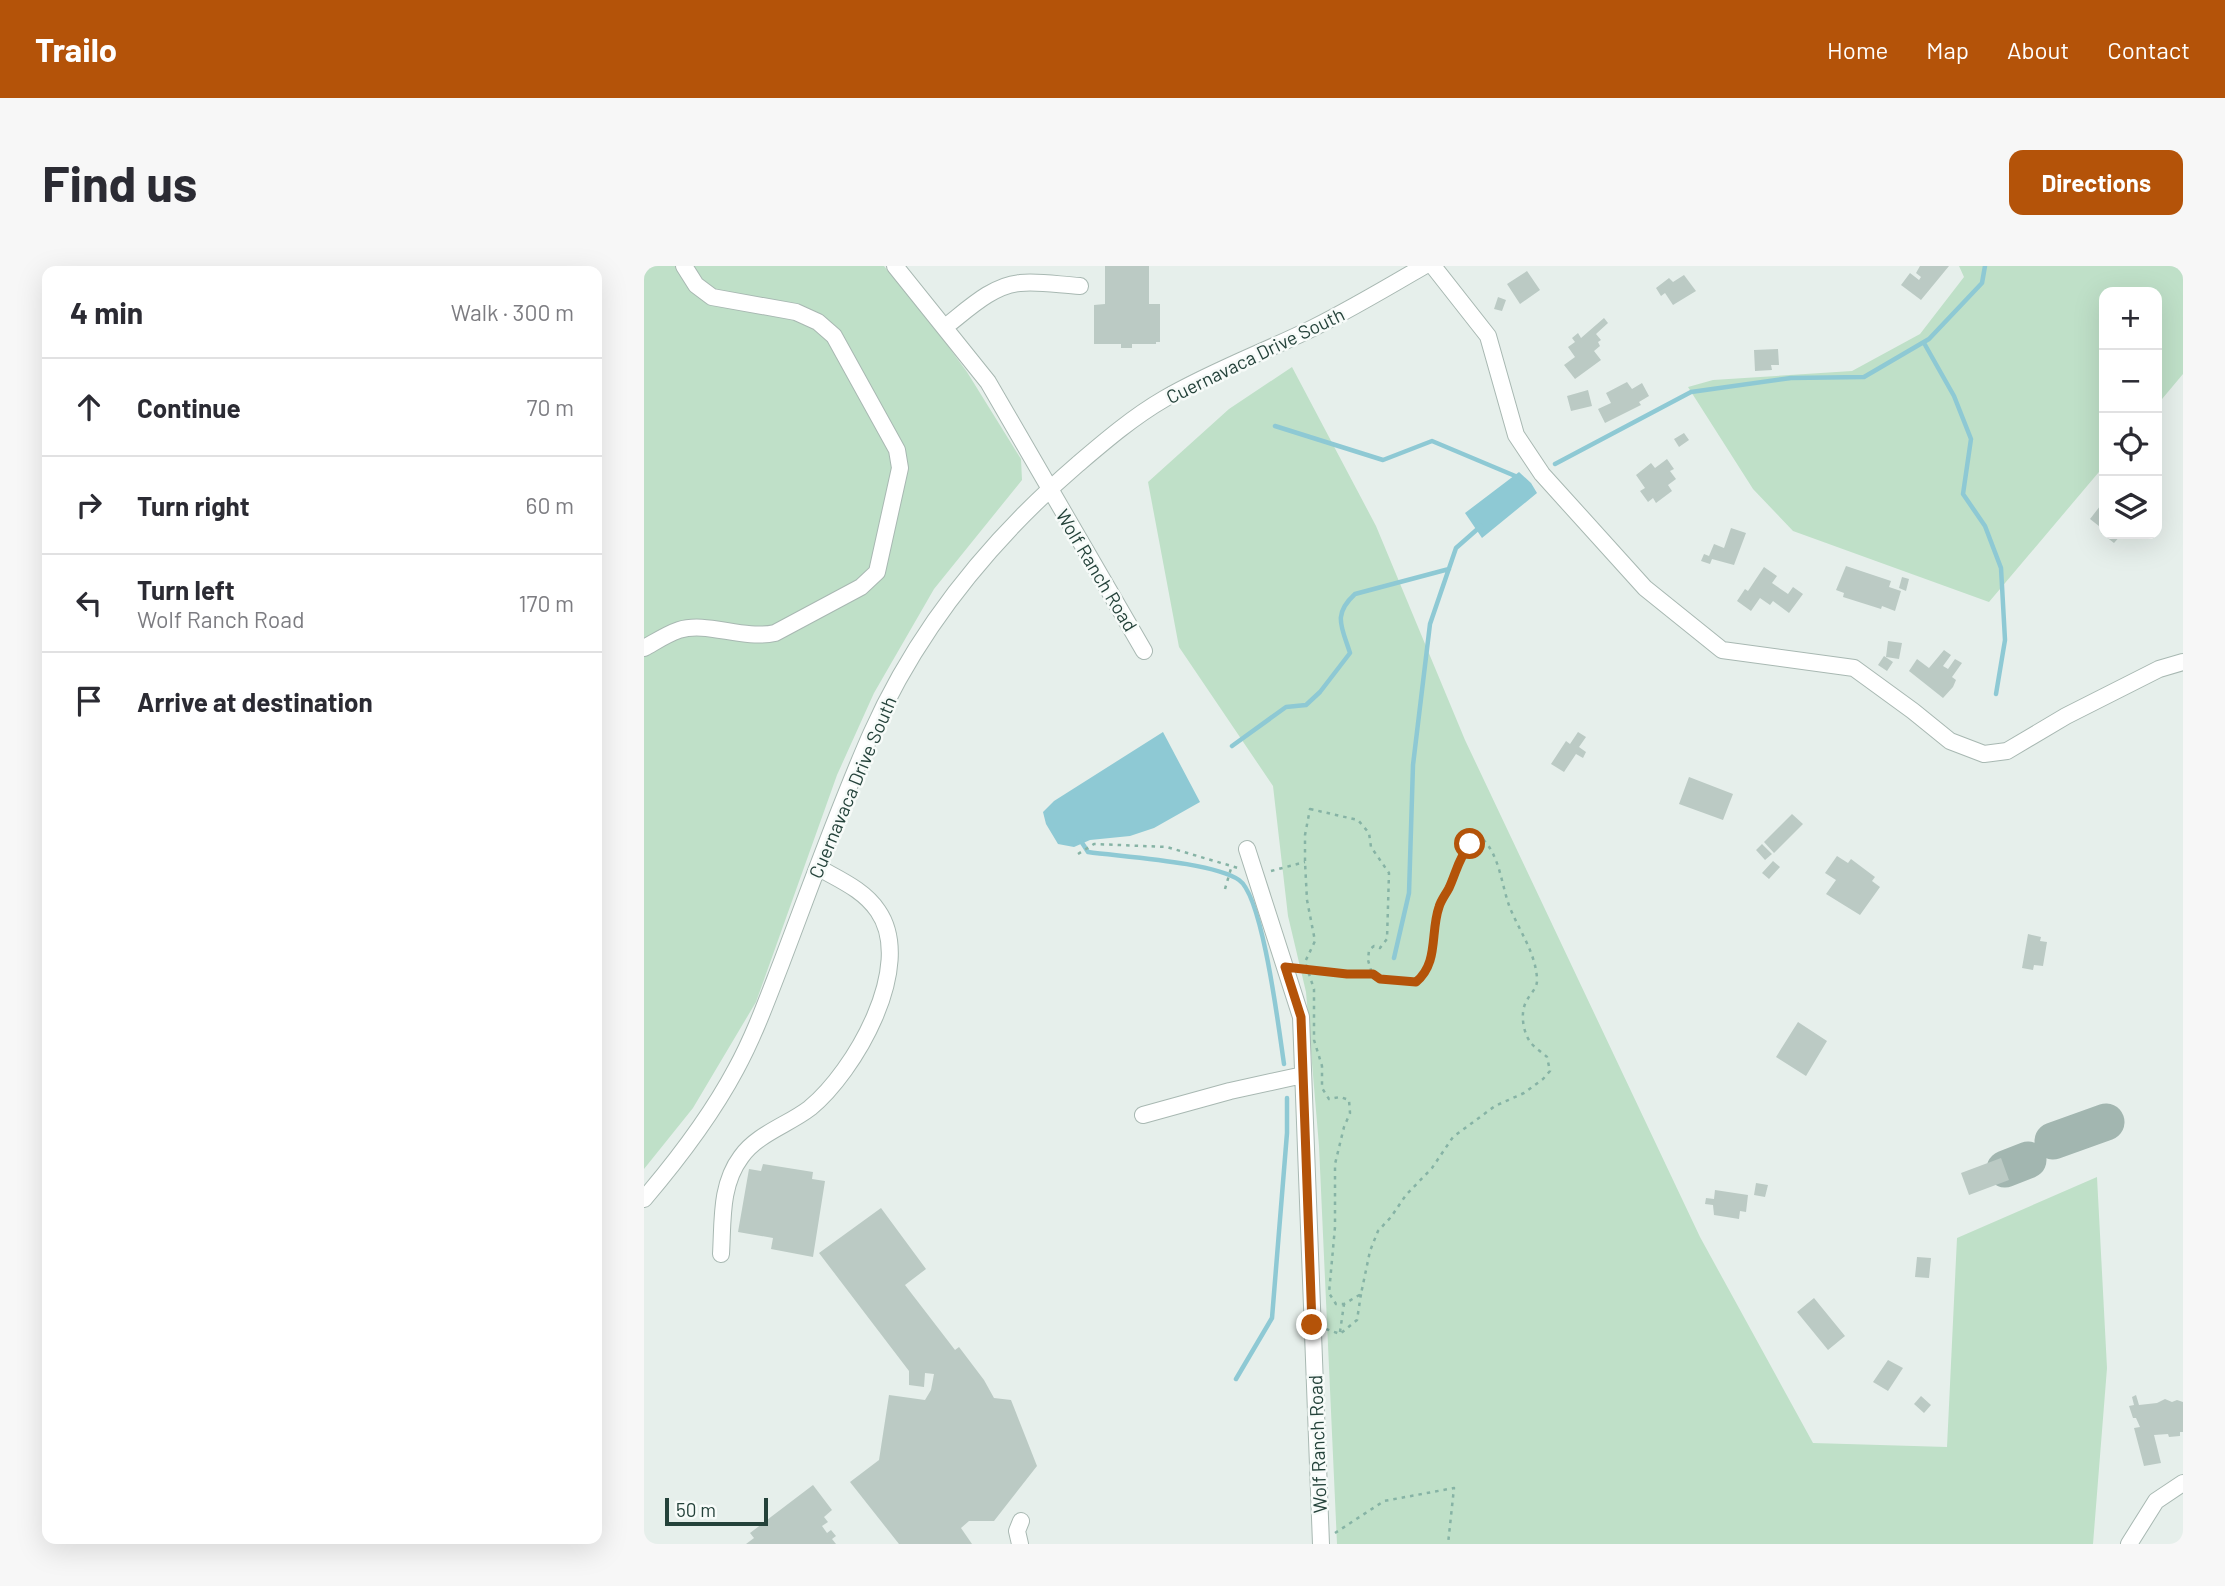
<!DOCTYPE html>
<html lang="en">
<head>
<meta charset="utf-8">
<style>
  body { margin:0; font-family:Barlow,sans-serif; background:#f7f7f7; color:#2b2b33 }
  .controls { position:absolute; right:21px; top:21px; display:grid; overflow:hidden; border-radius:14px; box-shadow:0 7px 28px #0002 }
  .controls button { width:63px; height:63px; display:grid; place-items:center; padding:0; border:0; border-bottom:2px solid #e1e1e2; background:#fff; color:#2b2b33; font:35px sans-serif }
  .scale { position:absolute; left:21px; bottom:18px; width:103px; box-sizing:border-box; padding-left:7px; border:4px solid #24423a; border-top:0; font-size:19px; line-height:24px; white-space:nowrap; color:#24423a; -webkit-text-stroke:5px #f7fbf9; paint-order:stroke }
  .stop { position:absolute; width:21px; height:21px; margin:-16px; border:5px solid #b45309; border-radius:50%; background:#fff }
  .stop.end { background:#b45309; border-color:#fff; box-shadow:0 2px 7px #0008 }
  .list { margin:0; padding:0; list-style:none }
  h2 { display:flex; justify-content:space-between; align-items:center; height:91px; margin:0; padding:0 28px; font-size:30px }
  h2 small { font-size:23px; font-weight:400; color:#7c7c81 }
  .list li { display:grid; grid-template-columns:46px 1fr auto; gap:21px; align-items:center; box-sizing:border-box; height:98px; padding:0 28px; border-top:2px solid #e1e1e2 }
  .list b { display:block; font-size:26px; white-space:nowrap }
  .list p { margin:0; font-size:23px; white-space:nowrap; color:#7c7c81 }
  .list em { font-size:23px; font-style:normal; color:#7c7c81 }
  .icon { flex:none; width:38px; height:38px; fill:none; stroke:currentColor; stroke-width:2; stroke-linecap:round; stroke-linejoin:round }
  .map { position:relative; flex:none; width:1539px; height:1278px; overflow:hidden; border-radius:14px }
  header { display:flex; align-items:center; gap:42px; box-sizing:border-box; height:98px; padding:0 35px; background:#b45309; color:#fff }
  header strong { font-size:33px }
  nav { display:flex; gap:38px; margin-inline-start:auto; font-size:24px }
  .intro { display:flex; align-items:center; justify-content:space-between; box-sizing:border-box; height:168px; padding:0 42px }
  h1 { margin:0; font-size:49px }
  .button { padding:18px 32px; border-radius:14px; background:#b45309; color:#fff; font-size:24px; font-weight:700 }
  main { display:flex; gap:42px; padding:0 42px }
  aside { flex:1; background:#fff; border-radius:14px; box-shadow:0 7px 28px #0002 }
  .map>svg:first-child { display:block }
  .green { fill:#bfe0c8 }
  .water { fill:#8ec9d4 }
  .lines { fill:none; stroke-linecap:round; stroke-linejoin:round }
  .stream { stroke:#8ec9d4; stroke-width:4.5 }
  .taxiway { stroke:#a2b6b0; stroke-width:37 }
  .building { fill:#bbcac4 }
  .minor-casing { stroke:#a8b8b2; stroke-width:18 }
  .path { stroke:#86b3a5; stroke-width:2.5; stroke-dasharray:3.5 5; stroke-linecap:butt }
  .minor { stroke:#fff; stroke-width:16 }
  .route { stroke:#b45309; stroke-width:9 }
  .labels { text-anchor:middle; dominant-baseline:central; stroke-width:5; stroke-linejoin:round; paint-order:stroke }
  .street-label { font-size:19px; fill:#24423a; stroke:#f7fbf9 }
</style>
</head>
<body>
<header>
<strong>Trailo</strong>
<nav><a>Home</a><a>Map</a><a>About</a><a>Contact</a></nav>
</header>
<div class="intro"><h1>Find us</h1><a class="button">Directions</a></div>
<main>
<aside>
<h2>4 min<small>Walk · 300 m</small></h2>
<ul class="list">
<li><svg class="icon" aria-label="ahead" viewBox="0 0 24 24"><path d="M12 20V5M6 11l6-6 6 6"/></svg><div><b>Continue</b></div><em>70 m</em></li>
<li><svg class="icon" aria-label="right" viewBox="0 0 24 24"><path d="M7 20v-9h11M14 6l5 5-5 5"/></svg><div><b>Turn right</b></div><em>60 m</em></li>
<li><svg class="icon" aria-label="left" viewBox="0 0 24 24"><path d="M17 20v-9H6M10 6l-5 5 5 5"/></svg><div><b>Turn left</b><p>Wolf Ranch Road</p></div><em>170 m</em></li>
<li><svg class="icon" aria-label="arrive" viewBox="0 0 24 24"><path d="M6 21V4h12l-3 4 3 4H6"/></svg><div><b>Arrive at destination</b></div></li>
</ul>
</aside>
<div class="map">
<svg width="1539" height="1278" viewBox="0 0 1539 1278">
  <rect width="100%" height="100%" fill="#e6efeb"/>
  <!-- green -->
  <path class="green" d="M0 0H240L285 54 323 106 377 193 378 214 290 323 230 427 193 509 112 736 49 842 0 903Z
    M1315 0H1539V108L1513 139V26H1460V200L1345 336 1149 265 1109 223 1044 121 1069 114 1208 105 1276 68 1320 11Z
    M648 101 732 260 821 474 1056 971 1169 1177 1303 1181 1313 972 1453 911 1463 1102 1449 1278H693L675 880 662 726 644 650 629 520 535 381 504 216 585 143Z"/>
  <!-- water -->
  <path class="water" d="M875 206 887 217 893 227 838 272 821 247Z
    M519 466 556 536 510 562 486 570 446 574 430 581 414 578 402 558 399 546 410 535Z"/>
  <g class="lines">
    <!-- stream -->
    <path class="stream" d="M1280 77 1310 130 1327 173 1319 228 1341 260 1357 302 1361 374 1352 428
      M631 160 739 194 788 175 876 212
      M911 198 1047 126 1147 112 1220 111 1285 73 1338 17 1341 0
      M588 480 642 441 662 439 676 426 706 387C698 361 688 349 711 328L805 303
      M435 572 444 586C480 591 569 596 595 614 619 630 635 765 640 798
      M750 692 765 627 769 499 786 358 812 282 837 260
      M592 1113 628 1052 643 867V832"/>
    <!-- taxiway -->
    <path class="taxiway" d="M1409 875 1462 856
      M1361 903 1384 894"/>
  </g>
  <!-- building -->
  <path class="building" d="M461 0H505V38H516V76H512V78H488V82H477V78H450V39L461 38Z
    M1276 0H1305L1277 34 1257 19 1266 7 1275 14 1277 11 1272 7Z
    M883 5 896 24 876 38 863 18Z
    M1040 9 1052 25 1029 39 1021 27 1017 30 1012 22 1025 12 1029 16Z
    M854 31 862 34 858 45 850 43Z
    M960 52 964 57 952 68 957 74 954 76 956 80 950 85 957 94 931 113 920 99 931 91 924 81 931 76 928 72 934 67 937 72Z
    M1134 83 1135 99H1127L1128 104 1111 105 1110 84Z
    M983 116 988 123 998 117 1005 130 995 136 997 139 961 157 954 143 967 137 962 127Z
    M944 124 948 140 927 145 923 130Z
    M1040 167 1045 174 1035 181 1030 173Z
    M1023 193 1030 203 1026 205 1032 213 1024 219 1028 225 1012 237 1009 232 1004 236 996 225 1001 222 992 209 1007 197 1011 202Z
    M1460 235V268H1478L1470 277 1457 267 1460 264 1446 253Z
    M1087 262 1102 267 1090 299 1068 293 1066 298 1057 295 1060 288 1065 290 1070 278 1080 282Z
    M1202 300 1247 315 1245 321 1257 325 1251 345 1238 340 1237 343 1199 331 1200 327 1192 324Z
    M1120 301 1133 310 1128 317 1144 328 1149 321 1159 328 1145 347 1129 335 1126 339 1116 332 1107 345 1093 335 1101 323 1104 325Z
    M1258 311 1265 313 1262 325 1255 322Z
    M1244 375 1258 377 1255 393 1242 391Z
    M1300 384 1307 389 1299 400 1304 403 1311 393 1318 397 1308 411 1312 414 1309 421 1299 432 1265 405 1273 393 1285 402Z
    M1240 390 1249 396 1243 405 1234 399Z
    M934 466 942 471 935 481 942 486 939 492 932 488 920 506 907 498 922 475 926 478Z
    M1045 511 1089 528 1079 554 1035 538Z
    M1148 548 1159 558 1130 587 1120 576Z
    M1118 578 1128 588 1121 594 1112 584Z
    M1193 590 1204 597 1207 593 1231 611 1228 615 1236 621 1216 649 1182 628 1192 614 1181 607Z
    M1129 595 1136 601 1125 613 1118 607Z
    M1384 668 1397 671 1396 675 1403 676 1399 700 1390 699 1389 704 1378 702Z
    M1154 756 1183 775 1162 810 1132 791Z
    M1357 892 1365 914 1325 929 1317 907Z
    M119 898 169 906 168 913 181 915 169 991 127 983 129 972 94 966 105 903 117 905Z
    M1112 917 1124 919 1121 931 1110 929Z
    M1071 924 1104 929 1102 946 1096 945 1095 953 1070 949 1069 939 1061 938 1062 932 1070 933Z
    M237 942 282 1003 261 1019 311 1084 315 1081 340 1114 350 1132 367 1134 393 1200 350 1255H325L317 1262 328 1278H255L206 1216 235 1194 245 1129 281 1134 287 1124 290 1108 281 1107 280 1121 265 1119V1105L175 987Z
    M1273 991 1287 992 1285 1012 1271 1011Z
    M1170 1032 1201 1070 1184 1084 1153 1046Z
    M1244 1094 1259 1102 1244 1125 1229 1116Z
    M1492 1129 1495 1139 1513 1137 1521 1133 1528 1136 1533 1134 1539 1136V1166H1536V1170L1525 1171 1524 1168 1510 1169 1517 1197 1500 1200 1490 1162 1496 1161 1492 1152H1489L1485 1140 1490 1139 1488 1131Z
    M1277 1130 1287 1139 1280 1147 1270 1138Z
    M169 1219 188 1244 180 1251 184 1256 178 1260 183 1267 187 1264 192 1270 188 1273 192 1278H102L110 1272 106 1267Z"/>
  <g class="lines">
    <defs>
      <path id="minor" d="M251 0 344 116 500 385
        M789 0 844 70 872 169 898 208 1001 322 1078 384 1210 402 1269 445 1306 475 1340 488 1363 485 1422 450 1515 403 1539 396
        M301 61C322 45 348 19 376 17 395 15 416 19 436 20
        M0 382C11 376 23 368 35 364 63 355 98 374 131 367L217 321 233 306 256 202 253 184 190 70 174 56 152 46 68 31 52 19 40 0
        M603 583 657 751 677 1278
        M499 849 586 825 659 809
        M0 933C34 893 67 850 92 803 110 770 123 734 137 698 166 622 194 543 227 468 274 362 347 273 434 198 461 175 489 151 520 133 568 105 620 86 669 62 707 43 744 21 780 0
        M77 988C79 955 76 919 97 891 113 868 144 859 166 842 210 806 272 700 234 645 220 624 196 614 175 602
        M376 1278 373 1265 377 1255
        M1485 1278 1512 1235 1539 1217"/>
    </defs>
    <!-- minor casing -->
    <use href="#minor" class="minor-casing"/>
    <!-- path -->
    <path class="path" d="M666 543 714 554 725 567 727 581 745 607 743 673 736 682 730 680 725 684 724 694 728 708 736 713 772 716 781 709 788 690 795 641 812 606 818 587 835 570C856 586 857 619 866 642 876 666 891 686 893 712 894 723 886 727 882 736 876 747 879 767 887 777 891 782 899 787 903 791L906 805 899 813 880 827 851 840 809 871 788 902 762 929 747 951 734 965 726 985 717 1028 700 1038H692L685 1027 691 961V898L700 861 706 847 705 834 696 831 685 833 678 822V800L670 774V723L661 696 671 675 663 634 661 596V569Z
      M434 588 450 578 523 581 594 602
      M627 605 661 596
      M581 623 588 599
      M655 702 703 708H728
      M682 1063 696 1068 713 1054 717 1028
      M696 1066 700 1038
      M691 1267 740 1235 810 1222 804 1278"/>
    <!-- minor -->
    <use href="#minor" class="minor"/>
  </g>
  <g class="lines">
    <!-- route -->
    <path class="route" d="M668 1059 657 751 641 701 703 708H729L736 713 772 716C795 697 786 667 795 641 797 634 802 628 805 622 812 607 815 591 826 578"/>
  </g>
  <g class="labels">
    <!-- street labels -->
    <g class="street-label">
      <text transform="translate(611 89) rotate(-26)">Cuernavaca Drive South</text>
      <text transform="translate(453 304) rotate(59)">Wolf Ranch Road</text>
      <text transform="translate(208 521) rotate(-67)">Cuernavaca Drive South</text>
      <text transform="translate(673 1178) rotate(-92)">Wolf Ranch Road</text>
    </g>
  </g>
</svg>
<div class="controls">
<button>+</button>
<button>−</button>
<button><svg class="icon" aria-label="locate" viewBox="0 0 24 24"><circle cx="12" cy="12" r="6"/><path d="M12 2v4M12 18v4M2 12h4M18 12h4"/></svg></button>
<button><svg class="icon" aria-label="layers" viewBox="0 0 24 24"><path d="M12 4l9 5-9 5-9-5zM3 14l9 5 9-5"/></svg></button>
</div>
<div class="scale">50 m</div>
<div class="stop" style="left:826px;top:578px"></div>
<div class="stop end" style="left:668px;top:1059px"></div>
</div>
</main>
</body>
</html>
